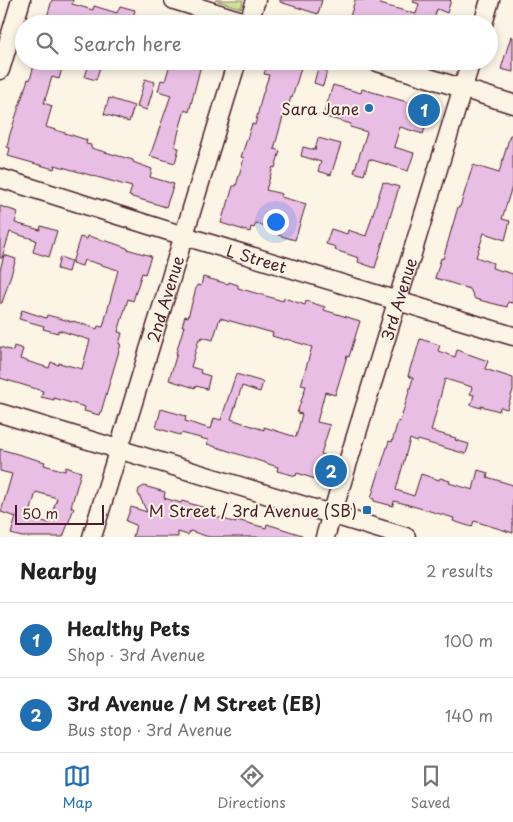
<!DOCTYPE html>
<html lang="en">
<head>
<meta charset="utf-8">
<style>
  body { margin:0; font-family:"Playpen Sans",sans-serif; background:#f2f2f2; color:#222 }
  .scale { position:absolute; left:15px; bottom:12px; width:89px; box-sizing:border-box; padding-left:5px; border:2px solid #4a1f2b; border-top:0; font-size:14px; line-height:18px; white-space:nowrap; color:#4a1f2b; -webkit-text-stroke:4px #fcf5e5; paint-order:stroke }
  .you { position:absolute; left:275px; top:221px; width:18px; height:18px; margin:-12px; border:4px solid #fff; border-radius:50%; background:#1a73e8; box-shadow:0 0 0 8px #1a73e833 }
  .badge { display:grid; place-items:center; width:32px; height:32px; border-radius:50%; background:#1f6fb2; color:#fff; font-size:16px; font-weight:700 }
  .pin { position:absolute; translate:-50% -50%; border:2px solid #fff; box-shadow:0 1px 5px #0006 }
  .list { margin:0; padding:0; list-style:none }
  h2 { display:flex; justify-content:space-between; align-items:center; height:65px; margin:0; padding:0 20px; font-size:21px }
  h2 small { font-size:16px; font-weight:400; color:#767676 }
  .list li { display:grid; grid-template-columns:32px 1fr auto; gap:15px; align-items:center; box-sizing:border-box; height:75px; padding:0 20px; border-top:1px solid #e0e0e0 }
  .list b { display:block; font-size:19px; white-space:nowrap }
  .list p { margin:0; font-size:16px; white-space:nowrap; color:#767676 }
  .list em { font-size:16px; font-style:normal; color:#767676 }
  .icon { flex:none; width:28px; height:28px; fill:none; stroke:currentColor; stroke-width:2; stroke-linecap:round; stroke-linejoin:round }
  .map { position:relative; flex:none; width:513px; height:537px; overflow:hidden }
  .search { position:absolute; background:#fff; box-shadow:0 2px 8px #0003; left:15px; right:15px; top:15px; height:55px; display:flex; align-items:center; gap:12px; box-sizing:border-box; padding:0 18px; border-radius:28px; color:#767676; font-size:19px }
  .sheet { height:215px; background:#fff }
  nav { display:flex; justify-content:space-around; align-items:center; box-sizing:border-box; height:70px; border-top:1px solid #e0e0e0; background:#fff; font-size:14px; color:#767676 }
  nav a { display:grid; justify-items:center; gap:2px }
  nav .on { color:#1f6fb2 }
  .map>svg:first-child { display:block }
  .grass { fill:#cee296; stroke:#8c8060 }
  .building { fill:#e9bee5; stroke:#4a1f2b; fill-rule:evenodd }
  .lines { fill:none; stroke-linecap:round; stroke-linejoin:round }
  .minor-casing { stroke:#4a1f2b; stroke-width:21 }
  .minor { stroke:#fcf5e5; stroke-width:18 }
  .poi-dot { fill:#1f6fb2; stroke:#fcf5e5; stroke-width:2 }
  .labels { text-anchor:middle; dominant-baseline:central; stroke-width:4; stroke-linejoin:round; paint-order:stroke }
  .poi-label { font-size:16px; fill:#4a1f2b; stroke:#fcf5e5; text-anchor:end }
  .street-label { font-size:16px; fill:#4a1f2b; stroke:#fcf5e5 }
</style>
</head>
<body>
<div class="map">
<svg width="513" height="537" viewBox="0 0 513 537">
  <rect width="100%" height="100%" fill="#fcf5e5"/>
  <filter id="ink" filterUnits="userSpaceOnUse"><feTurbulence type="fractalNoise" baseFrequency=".02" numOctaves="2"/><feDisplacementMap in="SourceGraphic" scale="10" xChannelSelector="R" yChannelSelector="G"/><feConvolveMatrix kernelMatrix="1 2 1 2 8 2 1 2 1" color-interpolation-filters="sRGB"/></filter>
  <g filter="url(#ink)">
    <!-- grass -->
    <path class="grass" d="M215 0H243L241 8Z"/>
    <!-- building -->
    <path class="building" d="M52 0H73L72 4 93 10 94 6 117 13 120 6 135 10 131 24H45Z
      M280 0H322L318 14 280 2Z
      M355 0H381L380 4 416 14 419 4 413 2 414 0H451L447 13 437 9 434 19 440 21 439 24H349L351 17H350Z
      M511 36 513 37V72L501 69Z
      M35 61H41L50 64 51 61H64L59 79 52 77 44 103 52 106 46 127 87 140 86 144 91 145V148L133 160V162L152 169 150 177 174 184 166 207 129 196 132 187 55 165 54 169 8 156 10 148 7 147 10 134 28 79 30 80Z
      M90 61H102L96 80 85 77Z
      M171 61H202L189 112 185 110 179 130 175 147 179 148 175 163 150 156 171 95 158 91 161 80 165 81Z
      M274 61H280L301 68 292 98 291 97 285 118 283 117 274 149 280 151 275 168 273 167 266 190 282 194 281 197 306 204 295 240 278 235 280 231 256 223 254 228 251 227 250 232 221 223 225 209 226 210 233 186H236L244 158 241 157 252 124 255 125 262 96 269 75 264 74 268 63 273 65Z
      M318 68 327 71 323 86 314 83Z
      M145 79 155 82 147 110 137 107Z
      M333 85 361 93 362 89 414 104 415 99 433 104 423 134 400 127 394 147 414 153 408 171 369 159 364 175 354 172 367 132 350 127 351 124 323 116Z
      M109 98 134 106 129 122 104 114Z
      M510 135H513V183L502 219 510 221 505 240 484 233 476 257 493 263 492 268 513 274V303L508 302 507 307 475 299 470 289 435 278 441 258 443 259 458 207H460L473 165 499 173Z
      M318 138 341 144 331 175 318 171 321 162 301 156 303 147 315 150Z
      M383 182 399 187 375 268 358 262 359 258 335 250 336 247 326 244 331 229 347 234 348 230 366 236Z
      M0 206 18 212 15 223 40 230 41 226 57 231 49 257 33 252 36 240 10 232 2 258H0Z
      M88 236 113 243 127 248V249L151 256 145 274 142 273 133 301 128 299 118 332 122 333 119 344H121L101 412H100L99 415 84 411 85 407 54 398V400L41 397 43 391 0 378V347L13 351 14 346 23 349 20 359 49 368 51 362 58 365 59 363 82 369 90 340 58 330V333L43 329 44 326 19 319 22 310 46 318 47 315 73 322V321L97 329 98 326 103 327 118 270 89 261V262L84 260 82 266 72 263 80 237 87 239Z
      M4 255 16 259 2 303H0V270Z
      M60 257 71 261 68 272 57 269Z
      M203 277 228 284 229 282 238 285V288L283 301 284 298 305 305 306 301 325 307 324 310 360 321 349 357 347 356 335 395 325 392 317 422 330 425 321 454 326 456 318 480 297 473 296 476 277 471 278 467 207 444 208 440 181 433 180 435 156 428 161 409 186 416 185 421 211 429 214 418 221 420 236 374 263 382 260 392 242 386 231 419 264 430V427L296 437 302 414 297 413 306 386 301 385 312 347 286 339 285 340 272 336 273 333 220 318 213 340 202 337 201 339H199L191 367 201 370 200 373 210 376 207 389 196 386 195 388 169 380 177 353H176L184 326H182L185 316 188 317 197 285 201 286Z
      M420 339 440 345 438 351 455 357 457 350 488 361 485 369 513 378V390L507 409 500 407 499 411 481 406V408L471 405 474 395 470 394 472 387 445 379 431 431 456 438 455 440 469 444 466 454 418 440 417 442 410 439 396 490 414 496 421 474 439 480 440 478 450 481 449 483 473 490 478 470 488 473 487 477 513 485V533L474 521 472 527 453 521 454 518 402 503 394 501 393 506 374 501V499L371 498 389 441 392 442 398 421 400 422 413 378 408 376 412 362 413 363Z
      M0 449 45 462 44 465 65 471 66 467 81 472 71 507 74 508 63 537H22L11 534 16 517 1 512 12 474 0 471ZM36 492 57 498 49 523 29 517Z
      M144 486 165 492 164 498 181 503 182 501 215 511 214 516 236 523 237 520 266 528 267 524 302 535V537H209L190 531 188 535 178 532V537H133L136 525 126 521 131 507 147 512 138 493 139 489Z"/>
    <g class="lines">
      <defs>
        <g id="minor">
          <path d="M174 0 252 24"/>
          <path d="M248 24 256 0"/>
          <path d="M483 24 490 0"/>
          <path d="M374 61 513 104"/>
          <path d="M0 70 21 0"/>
          <path id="s1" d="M0 178 165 230 513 336"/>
          <path d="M0 413 406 537"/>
          <path id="s2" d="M92 537 237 61"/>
          <path id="s3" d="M325 537 471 61"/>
        </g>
      </defs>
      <!-- minor casing -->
      <use href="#minor" class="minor-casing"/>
      <!-- minor -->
      <use href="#minor" class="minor"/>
    </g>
  </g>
  <!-- markers -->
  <g class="poi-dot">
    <circle cx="369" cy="108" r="5"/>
    <rect x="362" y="505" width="10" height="10" rx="2.5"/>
  </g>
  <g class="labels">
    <!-- poi labels -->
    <g class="poi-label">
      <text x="359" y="108">Sara Jane</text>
      <text x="357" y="510">M Street / 3rd Avenue (SB)</text>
    </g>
    <!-- street labels -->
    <g class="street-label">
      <text stroke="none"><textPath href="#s1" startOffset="269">L Street</textPath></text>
      <text stroke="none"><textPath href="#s2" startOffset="249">2nd Avenue</textPath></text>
      <text stroke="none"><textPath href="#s3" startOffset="249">3rd Avenue</textPath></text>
    </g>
  </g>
</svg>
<div class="scale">50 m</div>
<div class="you"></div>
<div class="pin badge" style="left:424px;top:110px">1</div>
<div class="pin badge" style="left:331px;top:471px">2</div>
<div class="search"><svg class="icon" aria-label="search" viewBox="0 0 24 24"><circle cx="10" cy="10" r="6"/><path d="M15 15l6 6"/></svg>Search here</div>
</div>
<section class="sheet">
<h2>Nearby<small>2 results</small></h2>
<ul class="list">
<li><span class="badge">1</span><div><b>Healthy Pets</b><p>Shop · 3rd Avenue</p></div><em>100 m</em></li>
<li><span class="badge">2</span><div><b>3rd Avenue / M Street (EB)</b><p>Bus stop · 3rd Avenue</p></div><em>140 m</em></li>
</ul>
</section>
<nav>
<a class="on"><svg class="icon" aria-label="map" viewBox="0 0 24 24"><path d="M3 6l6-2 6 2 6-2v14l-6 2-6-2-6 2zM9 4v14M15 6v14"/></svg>Map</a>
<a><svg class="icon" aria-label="directions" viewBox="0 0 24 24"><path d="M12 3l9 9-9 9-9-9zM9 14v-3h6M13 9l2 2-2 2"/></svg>Directions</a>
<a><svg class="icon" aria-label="saved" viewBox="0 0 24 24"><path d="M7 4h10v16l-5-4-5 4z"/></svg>Saved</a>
</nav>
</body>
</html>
